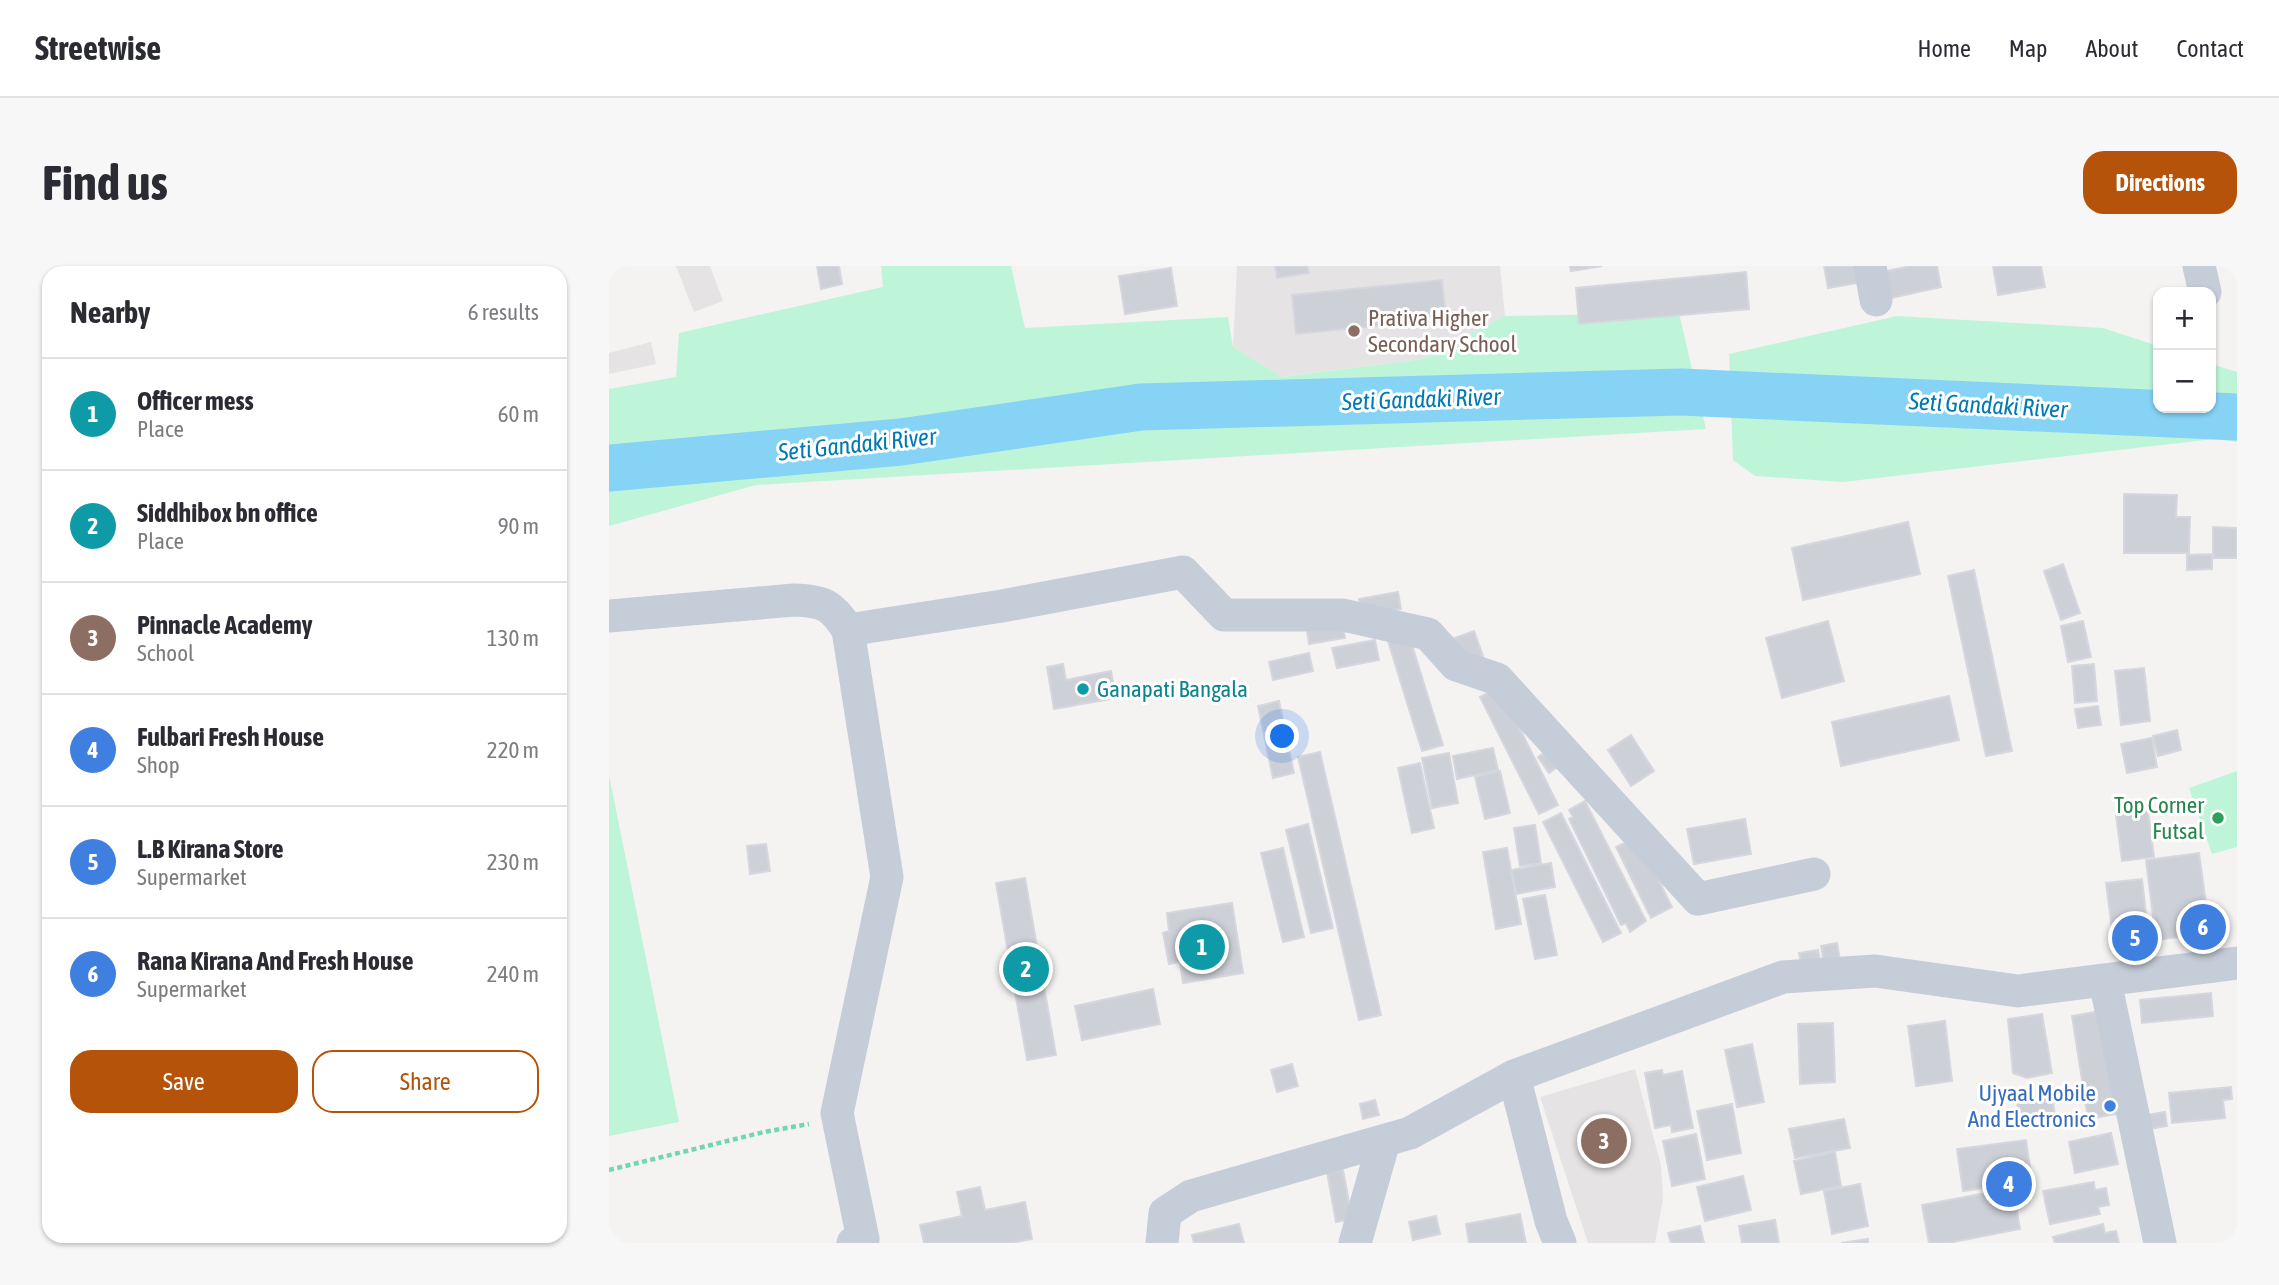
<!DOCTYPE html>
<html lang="en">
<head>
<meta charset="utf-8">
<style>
  body { margin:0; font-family:"Asap Condensed",sans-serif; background:#f7f7f7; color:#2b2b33 }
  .controls { position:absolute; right:21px; top:21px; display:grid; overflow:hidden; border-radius:14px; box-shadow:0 2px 5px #0004 }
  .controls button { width:63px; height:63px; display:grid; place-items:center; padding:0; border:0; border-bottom:2px solid #e1e1e2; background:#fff; color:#2b2b33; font:35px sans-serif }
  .you { position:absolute; left:674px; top:471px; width:24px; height:24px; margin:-18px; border:5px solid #fff; border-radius:50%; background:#1a73e8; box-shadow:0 0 0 10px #1a73e833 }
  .badge { display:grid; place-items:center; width:46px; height:46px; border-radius:50%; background:#b45309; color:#fff; font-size:23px; font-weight:700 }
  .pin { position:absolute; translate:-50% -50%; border:4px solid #fff; box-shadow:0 2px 7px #0006 }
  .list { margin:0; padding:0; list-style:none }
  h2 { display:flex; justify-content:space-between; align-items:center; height:91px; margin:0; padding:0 28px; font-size:30px }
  h2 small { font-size:23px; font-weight:400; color:#7c7c81 }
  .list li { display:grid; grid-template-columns:46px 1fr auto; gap:21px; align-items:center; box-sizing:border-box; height:112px; padding:0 28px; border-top:2px solid #e1e1e2 }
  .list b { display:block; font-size:26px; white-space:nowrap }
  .list p { margin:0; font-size:23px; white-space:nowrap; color:#7c7c81 }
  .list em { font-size:23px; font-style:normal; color:#7c7c81 }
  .actions { display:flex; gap:14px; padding:21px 28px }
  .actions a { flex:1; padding:16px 0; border:2px solid #b45309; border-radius:21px; text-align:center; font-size:24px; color:#b45309 }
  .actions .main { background:#b45309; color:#fff }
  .map { position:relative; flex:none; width:1628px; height:977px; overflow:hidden; border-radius:21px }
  header { display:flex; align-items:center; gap:42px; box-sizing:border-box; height:98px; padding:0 35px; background:#fff; border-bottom:2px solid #e1e1e2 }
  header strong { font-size:33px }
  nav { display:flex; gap:38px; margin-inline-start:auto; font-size:24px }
  .intro { display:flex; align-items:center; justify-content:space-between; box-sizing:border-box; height:168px; padding:0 42px }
  h1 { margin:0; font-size:49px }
  .button { padding:18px 32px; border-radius:21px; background:#b45309; color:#fff; font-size:24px; font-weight:700 }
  main { display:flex; gap:42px; padding:0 42px }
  aside { flex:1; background:#fff; border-radius:21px; box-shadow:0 2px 5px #0004 }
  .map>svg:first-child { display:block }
  .education { fill:#e6e3e4 }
  .green { fill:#bef5d9 }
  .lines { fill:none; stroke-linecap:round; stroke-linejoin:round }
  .river { stroke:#86d3f6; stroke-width:47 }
  .building { fill:#ced0d8; stroke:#d6d7de; stroke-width:2 }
  .path { stroke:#71d7b0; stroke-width:4.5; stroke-dasharray:5 3.5; stroke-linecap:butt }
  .minor { stroke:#c5cdd8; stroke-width:33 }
  .education-dot { fill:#8d6e63; stroke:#fff; stroke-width:2.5 }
  .culture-dot { fill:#0f9aa8; stroke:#fff; stroke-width:2.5 }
  .leisure-dot { fill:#2e9e5b; stroke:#fff; stroke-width:2.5 }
  .shop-dot { fill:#3f7fe0; stroke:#fff; stroke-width:2.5 }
  .labels { text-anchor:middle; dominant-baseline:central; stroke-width:6; stroke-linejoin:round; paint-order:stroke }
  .education-label { font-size:23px; fill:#785e54; stroke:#fff; text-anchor:start }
  .culture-label { font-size:23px; fill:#0d838f; stroke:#fff; text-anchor:start }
  .leisure-label { font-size:23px; fill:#27864d; stroke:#fff; text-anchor:end }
  .shop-label { font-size:23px; fill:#366cbe; stroke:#fff; text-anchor:end }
  .water-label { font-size:24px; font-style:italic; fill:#017ab4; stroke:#fff }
</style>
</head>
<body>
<header>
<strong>Streetwise</strong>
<nav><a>Home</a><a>Map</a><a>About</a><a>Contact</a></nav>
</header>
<div class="intro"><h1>Find us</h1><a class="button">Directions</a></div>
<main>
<aside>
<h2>Nearby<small>6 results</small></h2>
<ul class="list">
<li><span class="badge" style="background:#0f9aa8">1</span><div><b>Officer mess</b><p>Place</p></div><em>60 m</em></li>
<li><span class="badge" style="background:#0f9aa8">2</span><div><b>Siddhibox bn office</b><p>Place</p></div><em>90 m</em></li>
<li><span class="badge" style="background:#8d6e63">3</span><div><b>Pinnacle Academy</b><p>School</p></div><em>130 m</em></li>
<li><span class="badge" style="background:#3f7fe0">4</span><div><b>Fulbari Fresh House</b><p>Shop</p></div><em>220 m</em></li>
<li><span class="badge" style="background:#3f7fe0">5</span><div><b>L.B Kirana Store</b><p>Supermarket</p></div><em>230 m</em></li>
<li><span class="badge" style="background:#3f7fe0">6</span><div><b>Rana Kirana And Fresh House</b><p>Supermarket</p></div><em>240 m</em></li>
</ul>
<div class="actions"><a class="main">Save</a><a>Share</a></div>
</aside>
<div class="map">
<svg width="1628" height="977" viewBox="0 0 1628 977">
  <rect width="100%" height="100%" fill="#f5f2f2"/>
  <!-- education -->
  <path class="education" d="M67 0H101L114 35 85 46Z
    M628 0H891L896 50 814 93 672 111 624 81Z
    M42 76 47 98 0 108V87Z
    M1026 803 1052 899 1054 933 1046 977H979L931 831Z"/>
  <!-- green -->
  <path class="green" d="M272 0H402L416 62 619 51 624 81 673 111 814 93 896 50 1070 47 1097 163 147 219 0 260V123L67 111 70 67 274 21Z
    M1288 50 1494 62 1549 80V142H1602V98L1628 106V176L1605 173 1234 216 1146 210 1124 194 1120 88Z
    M1628 505V581L1603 588 1580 522Z
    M0 509 70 856 0 870Z"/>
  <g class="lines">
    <!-- river -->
    <path class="river" d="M0 202 292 176 532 141 1072 126 1628 151"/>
  </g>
  <!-- building -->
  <path class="building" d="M208 0H230L233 18 212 23Z
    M666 0H698L700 7 668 12Z
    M961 0H993L962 5Z
    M1215 0H1251L1254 16 1219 22Z
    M1302 0H1328L1332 21 1273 34 1268 7Z
    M1384 0H1432L1436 21 1389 29Z
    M562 2 568 40 516 48 510 10Z
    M1137 6 1140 43 970 58 967 22Z
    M833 14 837 53 687 68 683 29Z
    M1515 228 1568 229 1567 251H1581L1580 287H1515Z
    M1299 256 1311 308 1194 334 1183 282Z
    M1604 261 1628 262V292H1604Z
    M1603 288V303L1578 304V289Z
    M1454 298 1471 347 1452 354 1435 305Z
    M1365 304 1403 485 1377 490 1339 310Z
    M789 326 792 343 753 350 750 333Z
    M733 353 736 372 700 378 697 359Z
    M1219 355 1235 415 1173 432 1157 372Z
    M1474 355 1482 391 1459 396 1452 360Z
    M865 365 874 390 852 398 843 373Z
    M799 366 834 479 813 485 778 372Z
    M766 374 770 394 728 402 723 382Z
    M700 387 704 405 664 414 660 396Z
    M454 398 457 414 502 405 507 432 445 443 438 401Z
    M1485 398 1488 435 1466 437 1463 400Z
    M1535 402 1541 455 1512 459 1506 405Z
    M890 421 949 539 930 548 871 431Z
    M1340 430 1350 474 1232 500 1223 456Z
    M670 435 685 507 664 512 649 440Z
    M1489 440 1492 459 1469 462 1466 443Z
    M1568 464 1572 484 1549 490 1544 470Z
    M1022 469 1045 505 1022 520 999 484Z
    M1543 472 1548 501 1518 507 1512 478Z
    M943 481 954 497 940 507 929 491Z
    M884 482 889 504 848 513 844 490Z
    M711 486 772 749 750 754 689 491Z
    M840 487 849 537 823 542 813 492Z
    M811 497 825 562 803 567 789 502Z
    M891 505 901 547 876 553 866 511Z
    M976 535 1037 655 1021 666 1017 657 1012 659 960 553 964 551 960 544Z
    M1539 545 1545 591 1513 595 1507 549Z
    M952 547 1012 667 994 676 934 556Z
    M1136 553 1142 588 1085 598 1078 563Z
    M699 558 724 662 702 667 677 564Z
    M926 559 932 597 911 600 905 562Z
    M1028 571 1063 641 1042 652 1007 581Z
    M157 578 161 605 141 608 138 580Z
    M674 582 695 671 674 676 652 587Z
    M898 582 912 658 887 663 874 586Z
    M1590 587 1601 667 1547 674 1537 594Z
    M942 597 946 621 907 628 903 604Z
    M416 612 447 789 418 794 387 617Z
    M1533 613 1540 675 1505 679 1497 617Z
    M936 629 948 689 926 693 914 633Z
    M623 637 634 707 574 717 571 696 560 698 554 667 560 665 558 647Z
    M1228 677 1231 694 1215 697 1212 680Z
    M1209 684 1213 703 1194 707 1190 687Z
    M544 723 551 758 473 774 466 740Z
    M1602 727 1604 750 1533 757 1531 734Z
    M1492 745 1508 848 1479 853 1463 750Z
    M1433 748 1443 807 1418 812 1404 807 1399 753Z
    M1336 755 1343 815 1307 820 1299 760Z
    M1224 757 1226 816 1191 818 1189 758Z
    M1143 778 1155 836 1128 841 1116 784Z
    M683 798 689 820 668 826 662 804Z
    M1053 804 1054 809 1073 805 1084 862 1063 866 1062 859 1046 862 1036 807Z
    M1622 821 1623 833 1614 834 1616 852 1563 857 1560 827Z
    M1443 830 1446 849 1411 855 1408 836Z
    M766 834 770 849 754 853 751 838Z
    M1123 838 1132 887 1098 894 1088 845Z
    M1556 846 1558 860 1540 863 1537 849Z
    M1235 853 1241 882 1186 892 1180 863Z
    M1502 867 1509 898 1466 907 1460 876Z
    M1087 868 1096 913 1063 920 1054 875Z
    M1417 874 1423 915 1354 925 1348 883Z
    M1226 886 1232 920 1192 928 1185 895Z
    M734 904 743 953 727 956 718 906Z
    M1134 910 1142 944 1096 955 1088 921Z
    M1485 916 1486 924 1497 922 1500 939 1489 941 1491 948 1441 958 1434 925Z
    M1251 918 1259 960 1223 968 1215 925Z
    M371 921 376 944 416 936 423 973 402 977H315L311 959 353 950 348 926Z
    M1404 922 1411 963 1339 977H1320L1313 939Z
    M911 948 917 977H860L857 958Z
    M827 950 831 968 804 974 800 956Z
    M1166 954 1170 977H1133L1130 960Z
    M630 958 635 977H585L583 969Z
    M1494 958 1496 967 1507 965 1510 977H1446L1444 971Z
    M1091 960 1095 977H1062L1059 967Z
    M1259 973V977H1232Z"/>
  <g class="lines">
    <!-- path -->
    <path class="path" d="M0 904 155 866 200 858"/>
    <!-- minor -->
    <path class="minor" d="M1261 0 1267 34
      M1590 0 1596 26
      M0 350 185 334C215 335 223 339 239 364
      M1496 715 1551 977
      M905 810 942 955 951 977
      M244 977 254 973 228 847 278 611 239 364 393 340 574 306 615 349H734L819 368 847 399 888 413 1089 633 1205 608
      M553 977 556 947 582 930 801 867 905 810 1174 711 1266 705 1409 725 1628 697
      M746 977 775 875"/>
  </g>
  <!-- markers -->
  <circle class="education-dot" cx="745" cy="65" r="7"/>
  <circle class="culture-dot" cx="474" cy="423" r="7"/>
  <circle class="leisure-dot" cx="1609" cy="552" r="7"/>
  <circle class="shop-dot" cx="1501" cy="840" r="7"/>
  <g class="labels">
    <!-- education labels -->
    <g class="education-label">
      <text x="759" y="52">Prativa Higher<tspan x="759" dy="26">Secondary School</tspan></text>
    </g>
    <!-- culture labels -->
    <g class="culture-label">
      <text x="488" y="423">Ganapati Bangala</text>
    </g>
    <!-- leisure labels -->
    <g class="leisure-label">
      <text x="1595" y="539">Top Corner<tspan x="1595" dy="26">Futsal</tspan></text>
    </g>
    <!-- shop labels -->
    <g class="shop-label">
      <text x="1487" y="827">Ujyaal Mobile<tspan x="1487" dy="26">And Electronics</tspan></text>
    </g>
    <!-- water labels -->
    <g class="water-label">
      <text transform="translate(812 133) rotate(-2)">Seti Gandaki River</text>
      <text transform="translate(1379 139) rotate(3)">Seti Gandaki River</text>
      <text transform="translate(248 178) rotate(-6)">Seti Gandaki River</text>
    </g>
  </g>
</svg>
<div class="controls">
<button>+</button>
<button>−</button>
</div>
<div class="you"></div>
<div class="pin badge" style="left:593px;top:681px;background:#0f9aa8">1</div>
<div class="pin badge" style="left:417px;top:703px;background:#0f9aa8">2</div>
<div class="pin badge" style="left:995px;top:875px;background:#8d6e63">3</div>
<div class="pin badge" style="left:1400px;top:918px;background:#3f7fe0">4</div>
<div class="pin badge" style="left:1526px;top:672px;background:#3f7fe0">5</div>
<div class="pin badge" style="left:1594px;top:661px;background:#3f7fe0">6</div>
</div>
</main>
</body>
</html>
